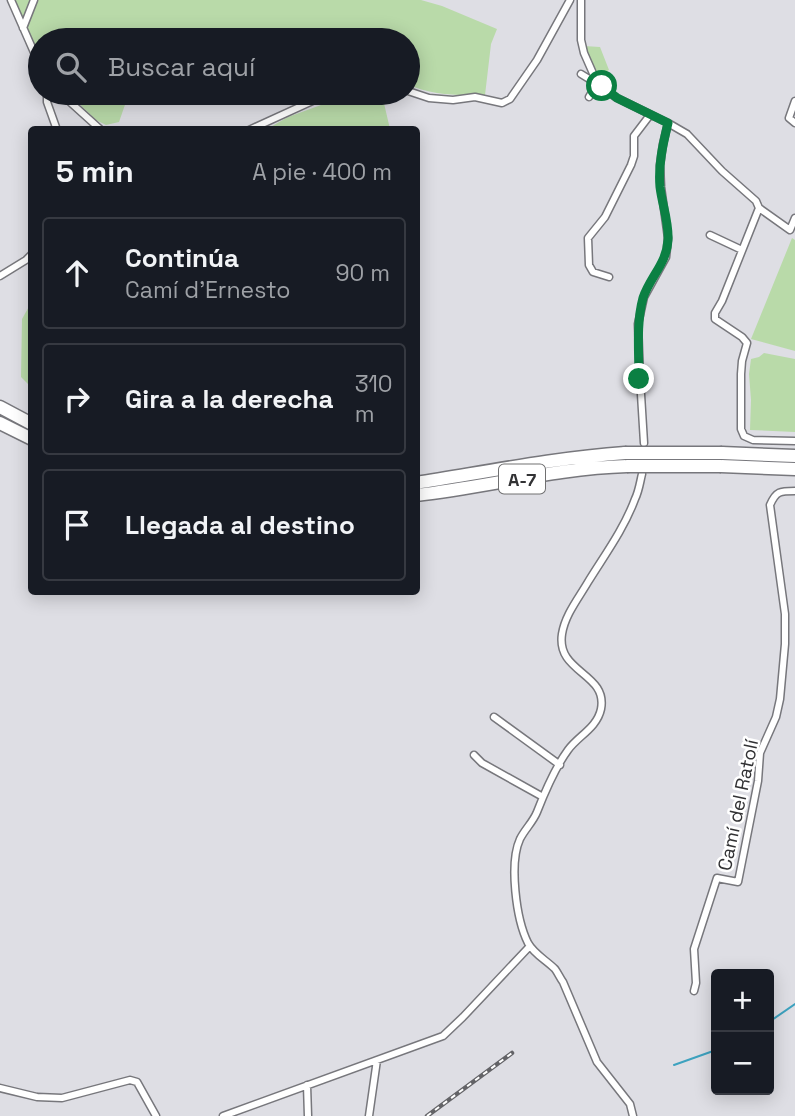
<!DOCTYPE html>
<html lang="es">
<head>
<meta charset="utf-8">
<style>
  body { margin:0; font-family:"Space Grotesk",sans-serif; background:#20242c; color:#f1f3f6 }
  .controls { position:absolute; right:21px; bottom:21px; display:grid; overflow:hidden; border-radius:7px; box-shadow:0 4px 18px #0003 }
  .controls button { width:63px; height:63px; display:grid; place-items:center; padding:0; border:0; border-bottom:2px solid #363941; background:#171b24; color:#f1f3f6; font:35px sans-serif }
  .stop { position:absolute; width:21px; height:21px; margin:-16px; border:5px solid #0b8043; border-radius:50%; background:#fff }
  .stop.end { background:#0b8043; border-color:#fff; box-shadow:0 2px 7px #0008 }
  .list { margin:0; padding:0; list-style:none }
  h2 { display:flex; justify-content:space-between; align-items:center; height:91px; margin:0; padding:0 28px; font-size:30px }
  h2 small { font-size:23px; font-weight:400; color:#9ea1a6 }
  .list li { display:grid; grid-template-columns:46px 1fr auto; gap:21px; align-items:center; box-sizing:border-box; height:112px; margin:0 14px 14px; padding:0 14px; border:2px solid #363941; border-radius:7px }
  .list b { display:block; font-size:26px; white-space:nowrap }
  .list p { margin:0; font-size:23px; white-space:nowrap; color:#9ea1a6 }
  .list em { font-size:23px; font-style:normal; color:#9ea1a6 }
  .icon { flex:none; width:38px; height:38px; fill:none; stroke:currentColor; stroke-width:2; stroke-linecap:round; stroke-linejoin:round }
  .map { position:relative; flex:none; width:795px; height:1116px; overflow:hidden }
  .search { position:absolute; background:#171b24; box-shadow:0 4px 18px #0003; left:28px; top:28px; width:392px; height:77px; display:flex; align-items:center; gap:18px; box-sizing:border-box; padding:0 24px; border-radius:38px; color:#9ea1a6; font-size:26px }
  .panel { position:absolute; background:#171b24; box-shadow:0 4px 18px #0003; left:28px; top:126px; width:392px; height:469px; border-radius:7px }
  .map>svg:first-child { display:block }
  .green { fill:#b9daa9 }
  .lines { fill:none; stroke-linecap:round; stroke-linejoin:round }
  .stream { stroke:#3da2bf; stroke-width:2 }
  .minor-casing { stroke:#77777c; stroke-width:9 }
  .motorway-casing { stroke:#77777c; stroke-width:15 }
  .minor { stroke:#fff; stroke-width:6 }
  .motorway { stroke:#fff; stroke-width:12 }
  .rail-casing { stroke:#636367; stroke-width:4.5 }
  .rail { stroke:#fff; stroke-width:2; stroke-dasharray:5; stroke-linecap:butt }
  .motorway-bridge-casing { stroke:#77777c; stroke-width:15; stroke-linecap:butt }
  .motorway-bridge { stroke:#fff; stroke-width:12 }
  .route { stroke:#0b8043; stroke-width:9 }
  .labels { text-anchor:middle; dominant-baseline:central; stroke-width:5; stroke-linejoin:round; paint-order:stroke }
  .shield { fill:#fff; stroke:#707071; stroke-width:2 }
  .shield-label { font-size:18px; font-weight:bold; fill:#323234 }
  .street-label { font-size:19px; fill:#323234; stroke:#fff }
</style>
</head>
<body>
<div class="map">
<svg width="795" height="1116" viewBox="0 0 795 1116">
  <rect width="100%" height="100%" fill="#dedee4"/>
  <!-- green -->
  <path class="green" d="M15 0H421L442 6 497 29 491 44 485 95C454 95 438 96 408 85V40H40V59Z
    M584 46 600 47 609 70 599 75 592 66Z
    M68 93H165L147 100 127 99 119 122 106 125 96 120Z
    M354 93H362L365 103 383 99 390 129H267L288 117Z
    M792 238 795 240V351L751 339Z
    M31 303V387L21 377 22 319Z
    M764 353 795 359V432L750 430 751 400 749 374 751 359 759 357Z"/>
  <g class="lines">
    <!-- stream -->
    <path class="stream" d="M769 1022 795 1004
      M674 1065 716 1050"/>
    <defs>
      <path id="minor" d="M11 0 40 66
        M581 0V40L584 53 595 78 603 88 617 98 668 123 687 134 722 171 756 201 759 208 790 230 795 218
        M23 28 34 0
        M581 74 594 82 595 87 589 97
        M408 91 429 98 453 100 475 97 502 103 510 99 537 60 570 0
        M47 93V102L57 130
        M60 93 101 130
        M795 101 789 118 795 123
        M249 130 330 93
        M759 208 722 301 715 313V319L742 337 747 343 742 361 741 374V429L744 436 753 440 795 441
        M710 235 742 250
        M0 276 26 260 32 254
        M609 277 593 272 589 265 588 238 605 217 631 165 634 156V136L650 115
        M644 443 640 378 638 324 644 297 666 257 668 238 661 187 660 165 663 144 668 123
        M494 717 560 765
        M474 755 482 763 543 797
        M694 991 696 983 694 949 717 878 738 882 758 781 760 753 776 717 780 699 785 644V614L770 505C776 491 780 491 795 491
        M307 1085 308 1116
        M0 1088 37 1097 62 1098 130 1080 137 1082 156 1116
        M223 1116 443 1036 463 1017 530 946
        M369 1116 377 1060
        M633 1116 630 1104 597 1062 563 982C560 978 558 973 555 969 546 960 534 954 528 943 516 919 509 863 520 839 525 829 533 822 537 812 544 794 557 765 568 750 578 736 597 728 601 709 608 673 556 673 562 634 565 615 578 599 588 582 604 556 624 529 635 499 639 491 640 482 642 474"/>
      <path id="motorway" d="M0 407 32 424
        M0 423 32 439
        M722 453 795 456
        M721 466 795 469
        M416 483C486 472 555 458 625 453
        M416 495C487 487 556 468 627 466"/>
    </defs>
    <!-- minor casing -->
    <use href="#minor" class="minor-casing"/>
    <!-- motorway casing -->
    <use href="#motorway" class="motorway-casing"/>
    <!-- minor -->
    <use href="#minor" class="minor"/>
    <!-- motorway -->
    <use href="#motorway" class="motorway"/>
    <defs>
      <path id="rail" d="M427 1116 512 1053"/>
    </defs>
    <!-- rail casing -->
    <use href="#rail" class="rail-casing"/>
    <!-- rail -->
    <use href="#rail" class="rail"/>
    <defs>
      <path id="motorway-bridge" d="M625 453H722
        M627 466H721"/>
    </defs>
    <!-- motorway-bridge casing -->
    <use href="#motorway-bridge" class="motorway-bridge-casing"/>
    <!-- motorway-bridge -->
    <use href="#motorway-bridge" class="motorway-bridge"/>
  </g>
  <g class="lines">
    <!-- route -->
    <path class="route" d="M602 86 617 98 668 123C663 144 658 165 660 187 662 204 669 222 668 240 667 263 650 277 643 298 636 324 639 352 639 379"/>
  </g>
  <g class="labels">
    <!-- shield labels -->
    <rect class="shield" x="499" y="464.5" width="46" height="29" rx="5"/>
    <g class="shield-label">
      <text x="522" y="479">A-7</text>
    </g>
    <!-- street labels -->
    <g class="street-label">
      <text transform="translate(738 805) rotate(-78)">Camí del Ratolí</text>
    </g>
  </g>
</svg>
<div class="controls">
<button>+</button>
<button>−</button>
</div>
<div class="stop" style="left:602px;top:86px"></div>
<div class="stop end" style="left:639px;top:379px"></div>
<div class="search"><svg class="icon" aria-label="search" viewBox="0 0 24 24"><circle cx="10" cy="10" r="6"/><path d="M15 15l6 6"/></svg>Buscar aquí</div>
<section class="panel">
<h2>5 min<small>A pie · 400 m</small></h2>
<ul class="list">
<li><svg class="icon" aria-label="ahead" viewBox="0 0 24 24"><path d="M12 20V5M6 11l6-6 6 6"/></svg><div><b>Continúa</b><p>Camí d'Ernesto</p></div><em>90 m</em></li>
<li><svg class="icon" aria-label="right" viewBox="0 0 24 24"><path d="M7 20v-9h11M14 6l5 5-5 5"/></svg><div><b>Gira a la derecha</b></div><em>310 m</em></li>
<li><svg class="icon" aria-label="arrive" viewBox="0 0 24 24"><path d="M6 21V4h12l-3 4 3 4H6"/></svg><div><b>Llegada al destino</b></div></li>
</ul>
</section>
</div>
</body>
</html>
